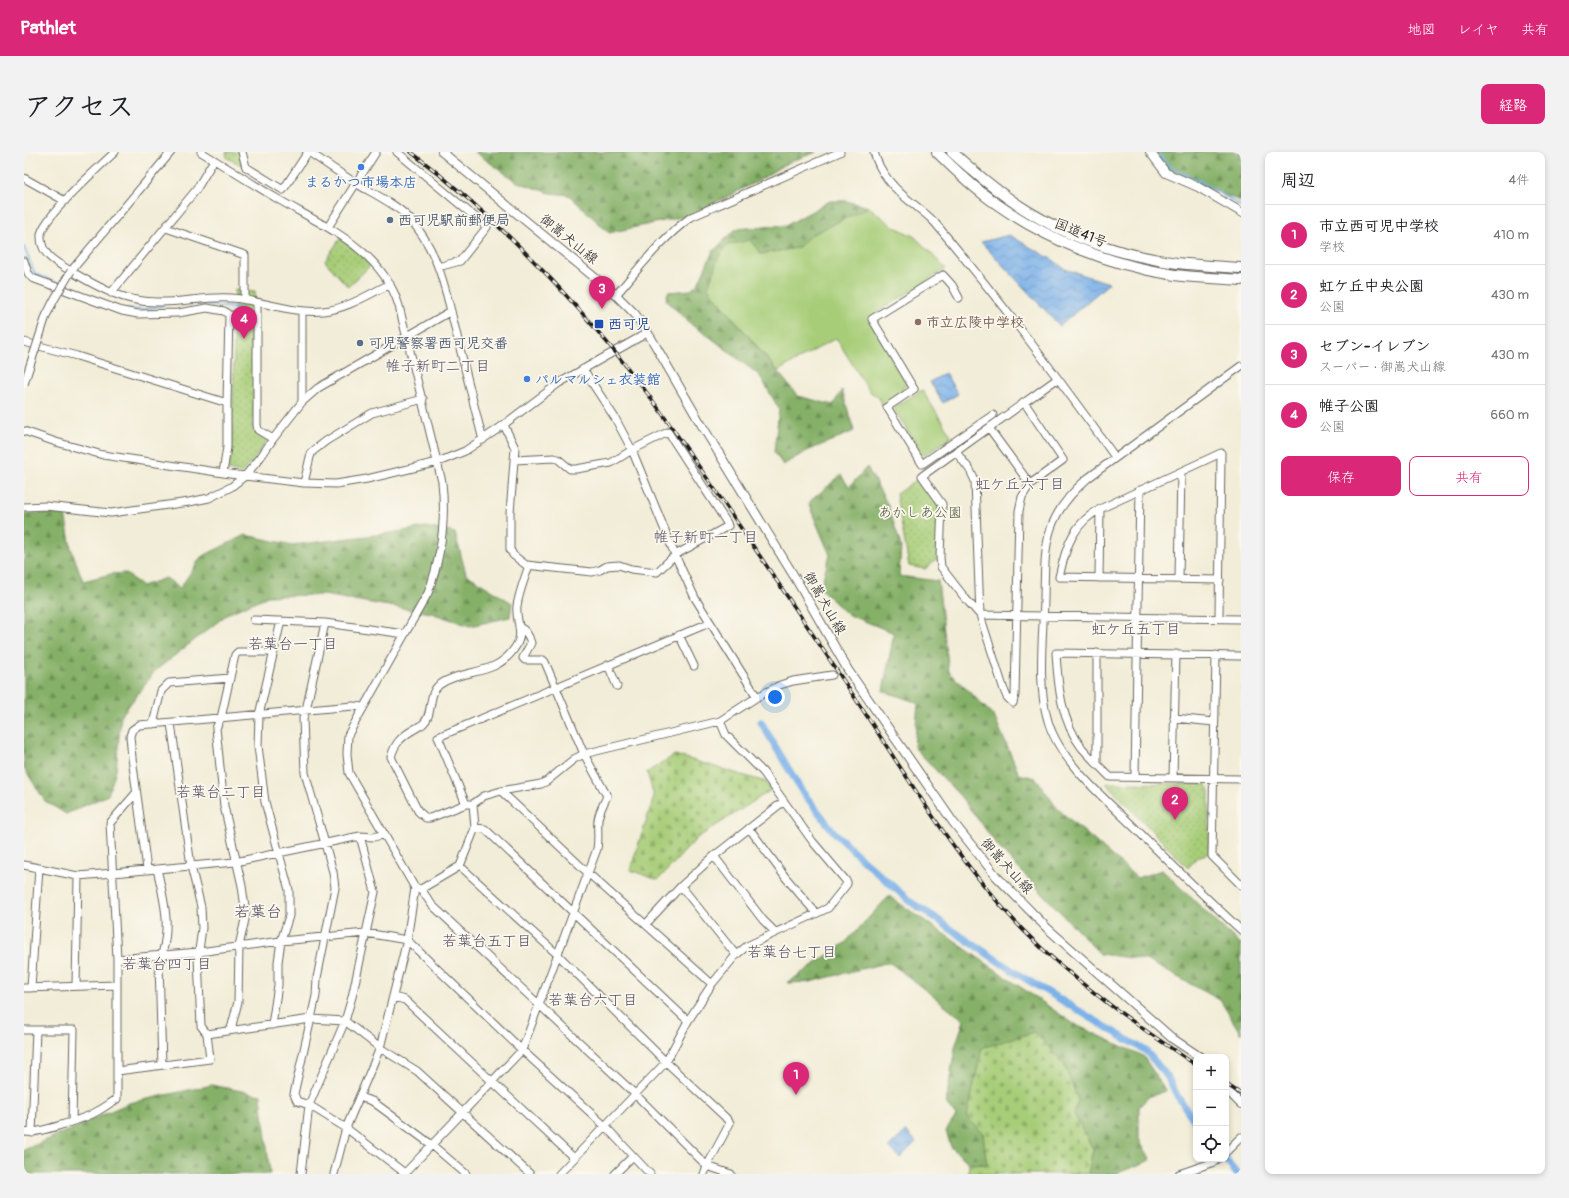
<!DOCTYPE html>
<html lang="ja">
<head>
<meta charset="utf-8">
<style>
  body { margin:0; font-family:Pangolin,"Klee One",sans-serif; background:#f2f2f2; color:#202124 }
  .controls { position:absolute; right:12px; bottom:12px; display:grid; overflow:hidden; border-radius:8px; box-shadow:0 2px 6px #0003 }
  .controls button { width:36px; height:36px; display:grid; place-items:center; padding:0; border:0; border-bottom:1px solid #e0e0e0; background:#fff; color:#202124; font:20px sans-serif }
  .you { position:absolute; left:751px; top:545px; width:14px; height:14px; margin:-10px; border:3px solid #fff; border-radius:50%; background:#1a73e8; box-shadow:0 0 0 6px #1a73e833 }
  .badge { display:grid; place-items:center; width:26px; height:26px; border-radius:50%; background:#db2777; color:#fff; font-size:13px; font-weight:700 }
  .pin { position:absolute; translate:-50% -33px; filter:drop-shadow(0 1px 2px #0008) }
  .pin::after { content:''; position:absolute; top:21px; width:14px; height:12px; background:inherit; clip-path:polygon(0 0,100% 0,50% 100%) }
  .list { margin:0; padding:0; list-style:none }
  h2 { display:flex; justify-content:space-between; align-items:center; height:52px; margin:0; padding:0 16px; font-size:17px }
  h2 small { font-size:13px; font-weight:400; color:#757577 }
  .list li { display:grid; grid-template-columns:26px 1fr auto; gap:12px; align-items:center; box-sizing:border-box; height:60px; padding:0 16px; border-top:1px solid #e0e0e0 }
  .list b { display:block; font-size:15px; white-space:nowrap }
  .list p { margin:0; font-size:13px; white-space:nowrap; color:#757577 }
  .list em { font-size:13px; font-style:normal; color:#757577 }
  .actions { display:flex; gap:8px; padding:12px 16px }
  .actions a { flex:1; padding:9px 0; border:1px solid #db2777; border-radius:8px; text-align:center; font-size:14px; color:#db2777 }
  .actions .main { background:#db2777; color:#fff }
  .icon { flex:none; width:22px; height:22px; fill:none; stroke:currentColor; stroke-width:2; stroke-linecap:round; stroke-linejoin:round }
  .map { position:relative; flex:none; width:1217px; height:1022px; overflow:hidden; border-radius:8px }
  header { display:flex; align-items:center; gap:24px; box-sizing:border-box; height:56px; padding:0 20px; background:#db2777; color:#fff }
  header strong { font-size:19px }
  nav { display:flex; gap:22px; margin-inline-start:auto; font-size:14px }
  .intro { display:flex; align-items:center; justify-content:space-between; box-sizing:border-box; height:96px; padding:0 24px }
  h1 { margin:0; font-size:28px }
  .button { padding:10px 18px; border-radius:8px; background:#db2777; color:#fff; font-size:14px; font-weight:700 }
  main { display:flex; gap:24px; padding:0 24px }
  aside { flex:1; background:#fff; border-radius:8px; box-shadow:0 2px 6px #0003 }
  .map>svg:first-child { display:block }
  .grass { fill:url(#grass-dots); stroke:#62744a }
  .forest { fill:url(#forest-firs); stroke:#506642 }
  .cemetery { fill:url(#cemetery-stones); stroke:#62744a }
  .pitch { fill:#a7cd78; stroke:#62744a }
  .water { fill:url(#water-waves); stroke:#4c6682 }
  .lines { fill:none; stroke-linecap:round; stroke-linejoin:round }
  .stream { stroke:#7bb1e9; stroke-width:2 }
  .canal { stroke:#7bb1e9; stroke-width:7 }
  .minor-casing { stroke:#67655e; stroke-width:9 }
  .major-casing { stroke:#67655e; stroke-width:10 }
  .highway-casing { stroke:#67655e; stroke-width:12 }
  .minor { stroke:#fff; stroke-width:7 }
  .major { stroke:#fff; stroke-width:8 }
  .highway { stroke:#fff; stroke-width:10 }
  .rail-casing { stroke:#1c1c1c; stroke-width:3.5 }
  .rail { stroke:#fbf7ec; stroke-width:2; stroke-dasharray:6; stroke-linecap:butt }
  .minor-bridge-casing { stroke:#67655e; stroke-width:9; stroke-linecap:butt }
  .minor-bridge { stroke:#fff; stroke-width:7 }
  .shop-dot { fill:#3f7fe0; stroke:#fbf7ec; stroke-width:1.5 }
  .service-dot { fill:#5c6f8a; stroke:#fbf7ec; stroke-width:1.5 }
  .education-dot { fill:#8d6e63; stroke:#fbf7ec; stroke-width:1.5 }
  .transit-dot { fill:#1a4fb4; stroke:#fbf7ec; stroke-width:1.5 }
  .labels { text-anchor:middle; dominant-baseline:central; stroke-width:3.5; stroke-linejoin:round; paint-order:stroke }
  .shop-label { font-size:14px; font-weight:bold; fill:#366cbe; stroke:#fbf7ec }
  .service-label { font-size:14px; font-weight:bold; fill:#4e5e75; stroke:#fbf7ec; text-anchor:start }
  .street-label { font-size:14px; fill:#1c1c1c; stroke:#fbf7ec }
  .education-label { font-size:14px; font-weight:bold; fill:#785e54; stroke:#fbf7ec; text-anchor:start }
  .transit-label { font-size:14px; font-weight:bold; fill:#164399; stroke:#fbf7ec; text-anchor:start }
  .park-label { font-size:14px; fill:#4d5a3c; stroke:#fbf7ec }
  .neighbourhood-label { font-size:15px; fill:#524e64; stroke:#fbf7ec }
  .quarter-label { font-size:16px; fill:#524e64; stroke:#fbf7ec }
</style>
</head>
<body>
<header>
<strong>Pathlet</strong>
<nav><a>地図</a><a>レイヤ</a><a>共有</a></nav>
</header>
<div class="intro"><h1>アクセス</h1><a class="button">経路</a></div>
<main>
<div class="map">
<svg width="1217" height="1022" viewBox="0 0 1217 1022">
  <defs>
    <pattern id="grass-dots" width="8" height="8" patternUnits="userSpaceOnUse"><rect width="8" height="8" fill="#a7cd78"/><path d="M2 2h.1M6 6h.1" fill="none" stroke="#8faf67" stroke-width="1.8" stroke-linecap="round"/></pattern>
    <pattern id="forest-firs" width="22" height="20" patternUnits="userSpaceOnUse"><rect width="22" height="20" fill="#85b068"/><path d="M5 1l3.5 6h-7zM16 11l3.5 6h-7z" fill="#6c8e55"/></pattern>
    <pattern id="cemetery-stones" width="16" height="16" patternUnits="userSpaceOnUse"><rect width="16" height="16" fill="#a7cd78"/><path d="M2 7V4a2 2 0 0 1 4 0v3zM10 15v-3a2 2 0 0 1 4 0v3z" fill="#8faf67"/></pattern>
    <pattern id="water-waves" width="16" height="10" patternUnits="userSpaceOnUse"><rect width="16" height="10" fill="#7bb1e9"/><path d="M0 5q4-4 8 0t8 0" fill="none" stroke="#648fbc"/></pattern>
  </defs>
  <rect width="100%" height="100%" fill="#fbf7ec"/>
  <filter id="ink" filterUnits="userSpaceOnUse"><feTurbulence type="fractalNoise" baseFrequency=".025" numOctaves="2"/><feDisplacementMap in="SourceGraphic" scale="8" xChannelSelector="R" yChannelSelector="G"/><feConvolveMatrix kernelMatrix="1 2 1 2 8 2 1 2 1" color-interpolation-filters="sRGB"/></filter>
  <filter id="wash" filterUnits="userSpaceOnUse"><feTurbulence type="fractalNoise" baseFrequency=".012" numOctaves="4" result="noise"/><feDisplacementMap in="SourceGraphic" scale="16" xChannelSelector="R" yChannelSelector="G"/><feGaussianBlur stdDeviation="0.9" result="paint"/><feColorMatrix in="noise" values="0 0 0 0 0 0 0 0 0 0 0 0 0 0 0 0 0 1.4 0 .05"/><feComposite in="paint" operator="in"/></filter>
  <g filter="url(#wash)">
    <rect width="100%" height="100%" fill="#f2edd8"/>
    <!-- grass -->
    <path class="grass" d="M202 0H218L222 15 203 6Z
      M317 85 350 110 324 135 301 109Z
      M211 138 231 140 229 279 243 288 232 305 217 321 204 318 208 296Z
      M898 324 918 352 916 405 901 417 885 414 872 342Z
      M1082 631 1182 632 1185 636V701L1173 705 1164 716Z"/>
    <!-- forest -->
    <path class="forest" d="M451 0H792L761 12 734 29 667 63 585 81 545 43 526 41 493 30Z
      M1126 0H1217V49L1142 21Z
      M806 49H822L845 55 787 83 774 96 737 102 684 136 774 244 809 253 818 238 830 279 781 300 759 313 750 300 755 257 736 224 686 185 669 174 642 148 644 140 667 138 674 132 689 99 712 77 763 73Z
      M843 315 864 353 877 394 875 424 914 429 925 520 970 564 995 622 1012 626 1033 656 1113 726 1138 718 1217 793V882L1196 848 1122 808 1076 802 977 698 937 645 890 595 894 551 859 539 870 481 823 462 796 436 806 403 784 351 817 323 825 335Z
      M0 361 41 362 47 396 59 429 87 422 101 421 118 434 142 426 156 436 177 405 221 383 269 393 367 381 402 375 431 381 442 422 488 451 486 465 446 474 407 461 299 443 244 444 205 461 131 519 97 564 92 618 84 643 42 662 21 649 0 616Z
      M865 744 1050 872 1119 904 1142 939 1126 944 1115 955V987L1127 1008 1091 1022H1064L1069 997 1050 962 943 965 959 981 963 1013 945 1011 927 995 922 979 932 964 922 951 931 895 940 868 865 810 786 830 763 831 821 791Z
      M188 933 237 943 246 1022H0V998L105 951Z"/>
    <!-- cemetery -->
    <path class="cemetery" d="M651 603 742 630 747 638 673 686 634 728 606 718 630 645 623 620Z
      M1010 880 1039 910 1054 948 1050 962 1069 997 1064 1022H944L945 1011 963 1013 959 981 943 965 958 896Z"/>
    <!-- pitch -->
    <path class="pitch" d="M845 55 867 73 891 85 922 117 844 166 884 232 878 236 880 240 859 254 855 246 845 239 812 186 754 219 684 136 694 106 704 93 726 88 737 102 774 96 787 83Z
      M898 238 928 285 899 304 869 256Z"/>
    <!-- water -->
    <path class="water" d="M985 83 1029 108 1041 117 1085 131 1036 174 957 90Z
      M921 221 934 242 919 251 906 230Z
      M882 979 892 990 876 1006 865 995Z"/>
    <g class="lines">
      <!-- stream -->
      <path class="stream" d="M1133 0 1147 16 1178 30 1217 54
        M0 95 11 122 37 132
        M41 134 51 138
        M168 151 218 157
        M104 157 119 158 139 153"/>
      <!-- canal -->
      <path class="canal" d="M737 570 777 638 810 680 840 709 888 751 909 764 925 776 992 821 1122 899 1143 924 1154 945 1172 971
        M1201 1007 1213 1022"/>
    </g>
  </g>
  <g filter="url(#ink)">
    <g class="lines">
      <defs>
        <path id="minor" d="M91 0C76 14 18 66 17 83 16 102 31 110 45 118 72 134 99 150 132 150 157 151 182 144 207 146 238 148 267 162 299 159 323 157 345 142 366 132
          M177 0C202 15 227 31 252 46 299 74 358 97 375 154L418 330C422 367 417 406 404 441L324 583 323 602 325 621 391 736 383 788 356 896 322 976 310 1022
          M218 0 222 15 259 38 284 0
          M285 0C301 11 317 22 333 32 350 42 370 51 384 65 416 98 423 145 434 188 442 221 450 254 459 288
          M373 0 463 75 436 109 414 115
          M850 0C856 23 873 40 892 54 899 60 906 65 912 72 975 147 1034 225 1091 305
          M0 26 41 49
          M304 75 352 0
          M142 76 221 103V148
          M0 109 4 121 8 126 98 159 114 162 154 161 183 156 200 159 205 163 203 251 53 204 0 190
          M47 119 147 0
          M87 141 172 38 190 8
          M592 143C616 115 637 87 667 65L816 0
          M935 146 928 133 919 123 848 167 890 237 863 255 898 312 969 263
          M233 151V273L234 278 249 287
          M205 163 233 164
          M1217 214 1064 326C1019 365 1021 393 1020 448 1019 486 1013 533 1024 569 1036 611 1084 649 1115 680 1148 713 1182 746 1217 778
          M559 217 591 266 608 298 651 403 671 446 733 545
          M1033 227 898 324 918 352 916 405 917 415 941 446 956 463 1217 467
          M278 250V160
          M480 273 491 296 486 361V397L489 403 502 413 568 420 576 418 583 414 595 413 607 417 633 420 651 403 704 374 703 371 644 280 608 298 587 311 552 317H546L534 307 530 306 490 308
          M965 276 1006 332
          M0 279 32 290 79 303 213 323 280 331 312 332 343 327 414 310 441 299 474 277 535 231 623 181
          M932 300 946 318 951 329 956 463 980 538 983 545 989 551 991 543 995 359 998 345 1006 332 1039 308 1000 250
          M199 321 203 295V251
          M280 331 286 305 288 300 302 289 348 261 399 247
          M0 355 22 354 87 361 165 350 185 346 207 335 221 324 236 306 249 287 278 250 294 236 427 159
          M505 413C501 426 495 440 493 454 491 470 502 481 490 497 471 525 439 516 415 533 403 543 410 562 399 572 396 574 392 576 389 578 377 585 371 591 367 605L394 659 402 666H406L442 652H449L460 644 477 639 517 632 523 629 550 607 560 602 696 569 733 545 756 533 769 529 808 523
          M1075 426 1076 357
          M1155 427 1157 320
          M1195 466 1197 301 1080 355C1049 370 1042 394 1035 425L1196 428
          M230 468 301 471 381 482
          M301 471 282 558 279 566 281 621 309 720 311 736 293 826 292 844 270 942 273 949 285 953 322 976 382 1022
          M655 483 670 514
          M1192 503 1188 704 1217 733
          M1217 504 1032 501C1034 534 1037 569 1058 596 1067 606 1077 616 1086 625L1217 627
          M584 513 593 534
          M1150 566 1190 570
          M129 572 137 539 145 531 206 526
          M1073 611V501
          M1111 625 1116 338
          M1149 626 1152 502
          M477 639 564 721 688 832
          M112 641 86 671 93 807V919L186 907 183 882 177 874 174 806 178 776 177 755 167 714 147 571
          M442 652 414 585 685 471
          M451 676 461 677 664 869
          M725 676 762 726 792 761
          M690 704 739 768 751 780
          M0 713 54 724 89 721 211 710 336 684 350 685 361 682
          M436 714 534 803 642 910 701 965 706 971 683 1014 680 1022
          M123 717 108 606 106 584 108 578 115 573 329 554 339 555
          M133 717C141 752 148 776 135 812L138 913
          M657 734 712 803
          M393 736 397 737 436 714 451 676 449 652
          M397 737 408 753 611 942 683 1014 707 1022
          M622 772 657 734 690 704 760 649
          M93 807 175 800 257 789 342 781 383 788 498 898 581 974 626 1022
          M52 834 54 724
          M0 836 93 833
          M7 836 15 716
          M369 845 381 848 550 1006
          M248 873 254 833V810L257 789 265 764V738L241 650 234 594 235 563 257 469
          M207 877 214 850 215 794 222 763 218 734 200 654 192 576 197 566 211 503 214 500H250
          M0 878H50L48 969
          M183 882 287 867 321 869 356 896 393 919 506 1022
          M335 945 348 949 408 993 442 1022
          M0 980C10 983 62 966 72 960 80 956 86 951 93 947V919
          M8 981 12 878
          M1202 1000 1217 985
          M381 1021 498 898 573 697C575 687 573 678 574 668 575 659 580 652 583 644L560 602 521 510 519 508H501L499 506 507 491C505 483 502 478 495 475
          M277 1022 285 953 321 869 328 845 351 740 336 684
          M535 1022 642 910 664 869 688 832 712 803 723 794 804 756 823 732V730L789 690 739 620 702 583 696 569
          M591 1022 609 1004
          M1155 1022 1190 1010 1194 1007"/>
        <path id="major" d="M418 0 592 143 611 162 627 186 674 267 773 429 824 518 929 670 972 724 1023 776 1149 887 1176 905
          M1126 0 1142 21 1174 35 1217 60
          M1202 937 1217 952"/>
        <path id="highway" d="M913 0C930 17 948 34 967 48 1021 87 1085 113 1151 123 1173 126 1195 126 1217 128
          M928 0C952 22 977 43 1005 60 1049 87 1102 104 1153 111 1174 113 1196 115 1217 116"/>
      </defs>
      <!-- minor casing -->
      <use href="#minor" class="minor-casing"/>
      <!-- major casing -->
      <use href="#major" class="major-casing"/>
      <!-- highway casing -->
      <use href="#highway" class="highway-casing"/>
      <!-- minor -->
      <use href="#minor" class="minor"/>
      <!-- major -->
      <use href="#major" class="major"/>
      <!-- highway -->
      <use href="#highway" class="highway"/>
      <defs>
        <path id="rail" d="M387 0C472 65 549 145 614 229 639 261 661 295 685 329 734 401 783 473 831 546 884 626 933 709 999 778 1051 831 1111 872 1172 913
          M1202 932 1217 942"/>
      </defs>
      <!-- rail casing -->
      <use href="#rail" class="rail-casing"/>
      <!-- rail -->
      <use href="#rail" class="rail"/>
      <defs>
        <path id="minor-bridge" d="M0 232 22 164 30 148 47 119"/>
      </defs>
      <!-- minor-bridge casing -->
      <use href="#minor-bridge" class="minor-bridge-casing"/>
      <!-- minor-bridge -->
      <use href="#minor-bridge" class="minor-bridge"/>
    </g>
  </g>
  <!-- markers -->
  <g class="shop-dot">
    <circle cx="337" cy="15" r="4"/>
    <circle cx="503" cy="227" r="4"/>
  </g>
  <g class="service-dot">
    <circle cx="366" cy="68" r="4"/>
    <circle cx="336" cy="191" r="4"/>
  </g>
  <circle class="education-dot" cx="894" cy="170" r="4"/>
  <rect class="transit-dot" x="570" y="167" width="10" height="10" rx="2"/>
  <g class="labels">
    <!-- shop labels -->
    <g class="shop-label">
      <text x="337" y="30">まるかつ市場本店</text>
      <text x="511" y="227" text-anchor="start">パルマルシェ衣装館</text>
    </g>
    <!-- service labels -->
    <g class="service-label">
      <text x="374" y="68">西可児駅前郵便局</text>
      <text x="344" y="191">可児警察署西可児交番</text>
    </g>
    <!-- street labels -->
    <g class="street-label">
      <text transform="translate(1057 81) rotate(22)">国道41号</text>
      <text transform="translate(545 87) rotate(39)">御嵩犬山線</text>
      <text transform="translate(801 451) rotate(60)">御嵩犬山線</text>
      <text transform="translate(983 714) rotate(48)">御嵩犬山線</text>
    </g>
    <!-- education labels -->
    <g class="education-label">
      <text x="902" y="170">市立広陵中学校</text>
    </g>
    <!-- transit labels -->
    <g class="transit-label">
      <text x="584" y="172">西可児</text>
    </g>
    <!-- park labels -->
    <g class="park-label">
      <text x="896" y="360">あかしあ公園</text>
    </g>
    <!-- neighbourhood labels -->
    <g class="neighbourhood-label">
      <text x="414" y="214">帷子新町二丁目</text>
      <text x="996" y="332">虹ケ丘六丁目</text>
      <text x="682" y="385">帷子新町一丁目</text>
      <text x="1112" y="477">虹ケ丘五丁目</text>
      <text x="269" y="492">若葉台一丁目</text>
      <text x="197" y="640">若葉台二丁目</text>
      <text x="463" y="789">若葉台五丁目</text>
      <text x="768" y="800">若葉台七丁目</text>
      <text x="143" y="812">若葉台四丁目</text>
      <text x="569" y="848">若葉台六丁目</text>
    </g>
    <!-- quarter labels -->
    <g class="quarter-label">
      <text x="234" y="760">若葉台</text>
    </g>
  </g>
</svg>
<div class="controls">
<button>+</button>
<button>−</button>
<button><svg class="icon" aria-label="locate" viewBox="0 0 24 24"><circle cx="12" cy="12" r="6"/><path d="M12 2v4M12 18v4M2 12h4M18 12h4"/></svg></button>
</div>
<div class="you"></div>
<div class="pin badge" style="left:772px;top:943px">1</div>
<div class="pin badge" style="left:1151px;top:668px">2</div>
<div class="pin badge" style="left:578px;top:157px">3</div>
<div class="pin badge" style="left:220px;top:187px">4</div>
</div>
<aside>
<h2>周辺<small>4件</small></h2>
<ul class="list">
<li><span class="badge">1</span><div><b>市立西可児中学校</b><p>学校</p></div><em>410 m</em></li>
<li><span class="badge">2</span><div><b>虹ケ丘中央公園</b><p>公園</p></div><em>430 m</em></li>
<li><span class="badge">3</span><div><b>セブン-イレブン</b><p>スーパー · 御嵩犬山線</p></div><em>430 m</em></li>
<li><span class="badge">4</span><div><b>帷子公園</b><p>公園</p></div><em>660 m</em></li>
</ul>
<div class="actions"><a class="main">保存</a><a>共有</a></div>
</aside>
</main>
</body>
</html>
